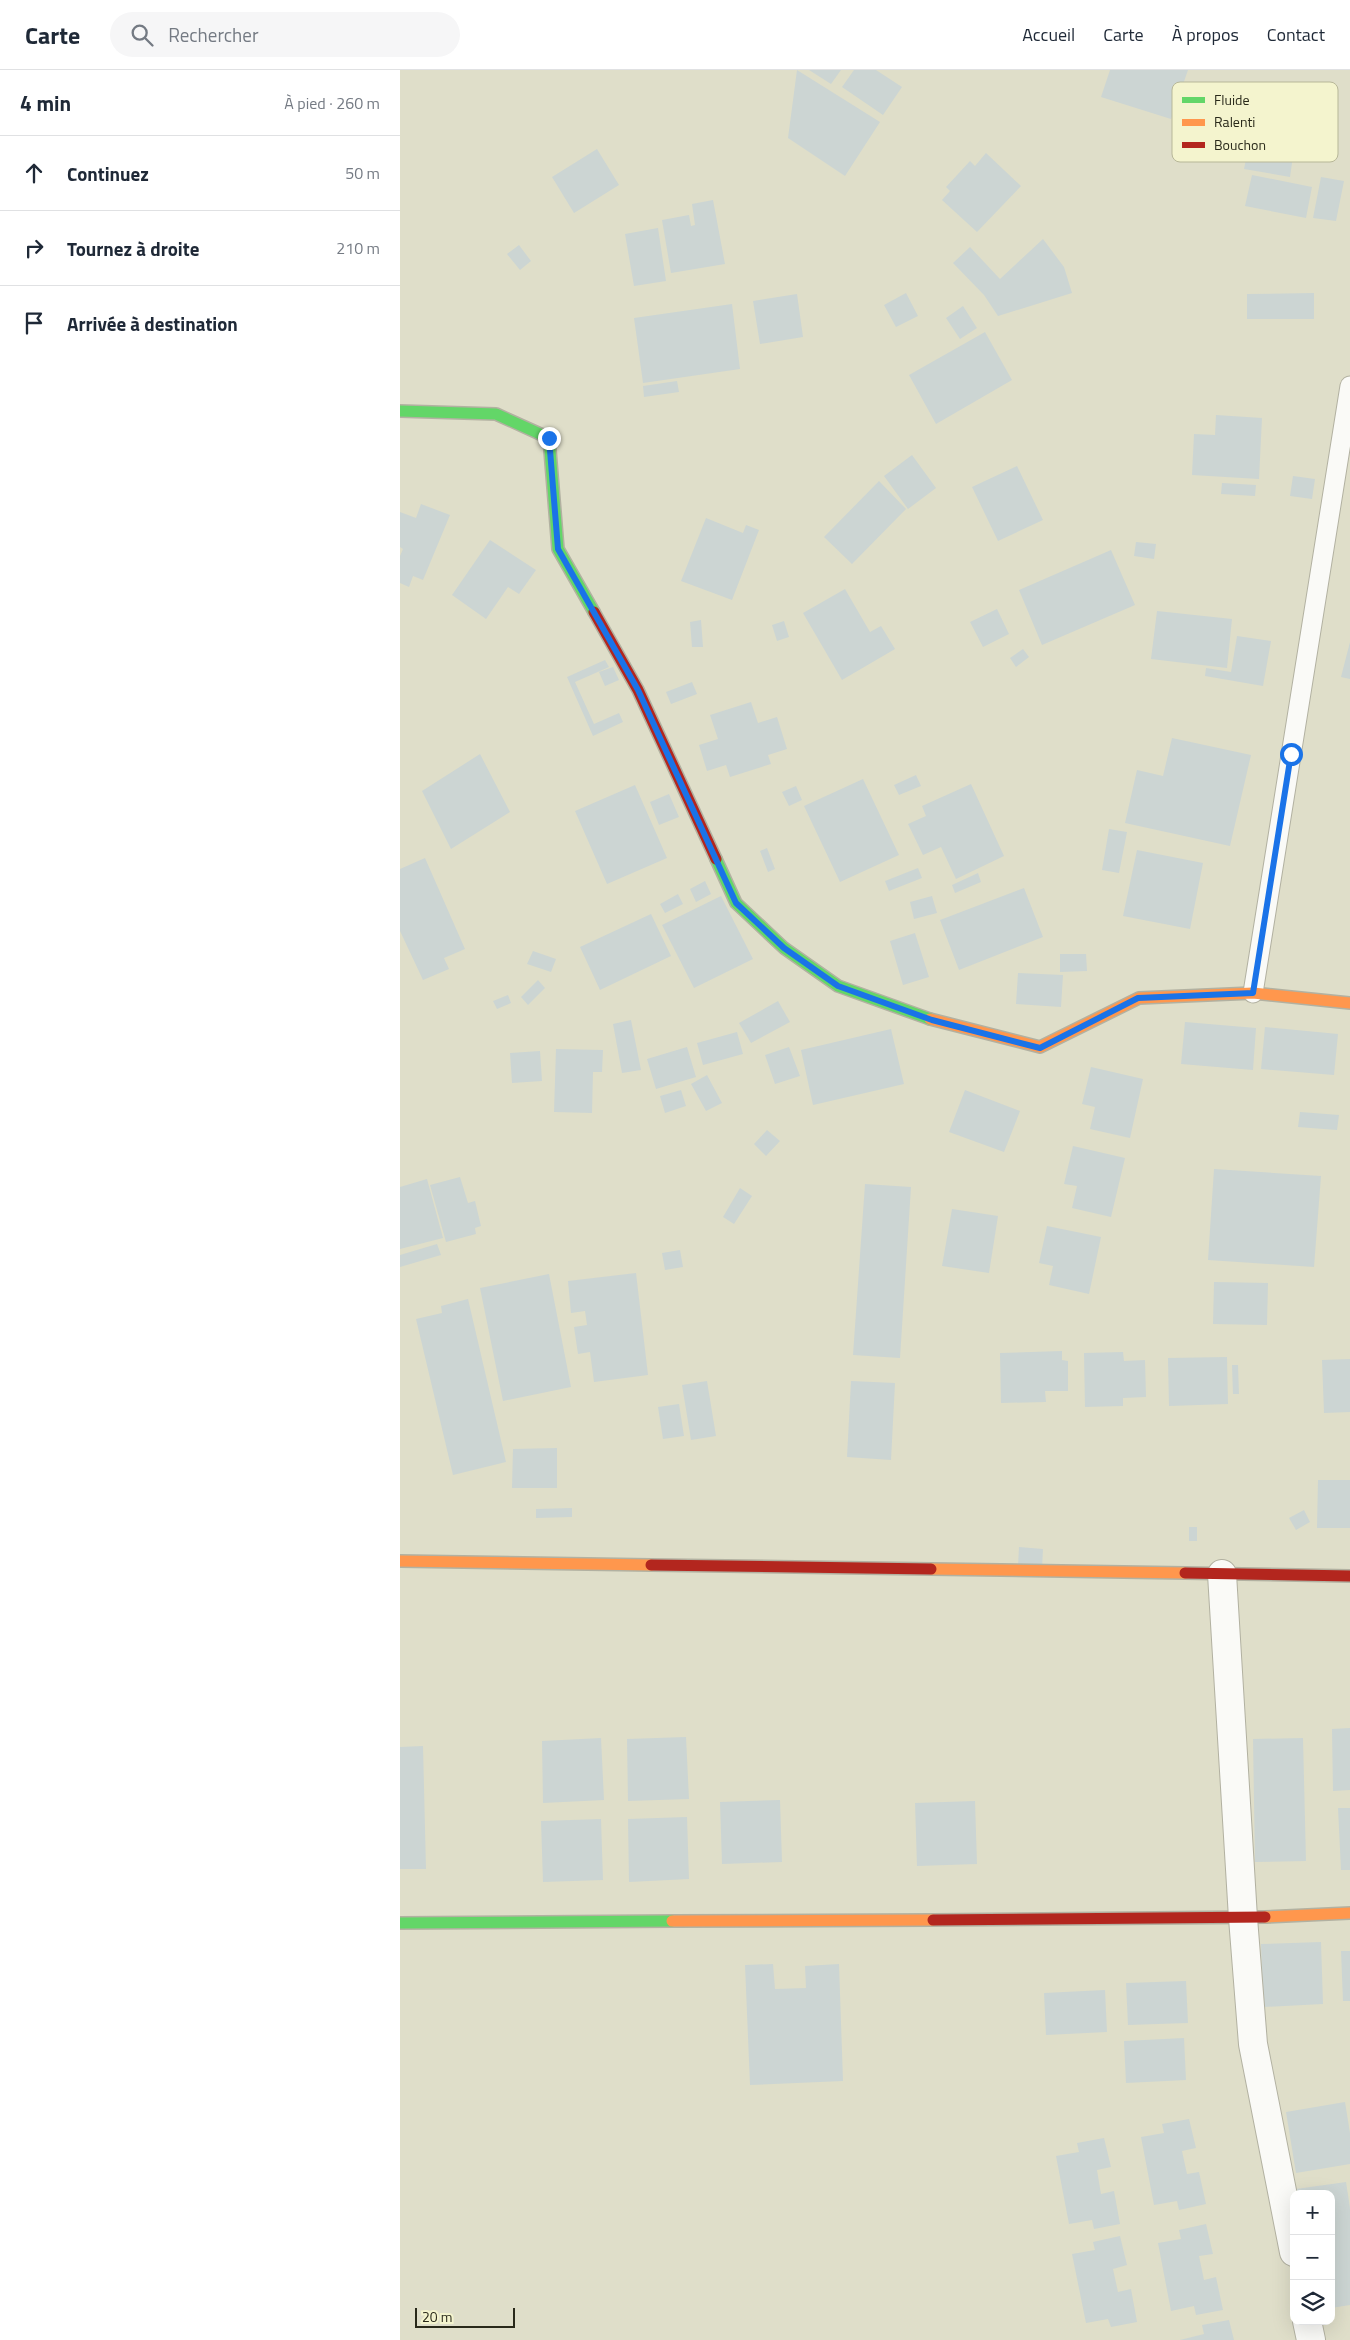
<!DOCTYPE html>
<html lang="fr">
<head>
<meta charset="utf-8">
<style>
  body { margin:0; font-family:"Titillium Web",sans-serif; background:#f6f6f7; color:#1f2937 }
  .controls { position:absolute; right:15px; bottom:15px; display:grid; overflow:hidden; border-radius:10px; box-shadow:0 5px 20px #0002 }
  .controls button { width:45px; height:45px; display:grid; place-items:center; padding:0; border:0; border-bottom:1px solid #e0e1e3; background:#fff; color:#1f2937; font:25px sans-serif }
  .scale { position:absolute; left:15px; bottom:12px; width:100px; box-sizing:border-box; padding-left:5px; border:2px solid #29291a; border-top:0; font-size:14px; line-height:18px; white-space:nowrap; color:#29291a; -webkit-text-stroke:4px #f4f4ce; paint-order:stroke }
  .stop { position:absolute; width:15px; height:15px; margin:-11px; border:4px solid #1a73e8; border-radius:50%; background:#fff }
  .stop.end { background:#1a73e8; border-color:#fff; box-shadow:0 1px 5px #0008 }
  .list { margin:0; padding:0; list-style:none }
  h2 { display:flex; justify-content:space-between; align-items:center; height:65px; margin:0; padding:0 20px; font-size:21px }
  h2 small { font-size:16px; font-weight:400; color:#747a83 }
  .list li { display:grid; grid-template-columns:32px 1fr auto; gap:15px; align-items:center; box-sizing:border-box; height:75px; padding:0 20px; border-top:1px solid #e0e1e3 }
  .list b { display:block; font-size:19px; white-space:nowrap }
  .list em { font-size:16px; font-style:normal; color:#747a83 }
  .icon { flex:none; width:28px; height:28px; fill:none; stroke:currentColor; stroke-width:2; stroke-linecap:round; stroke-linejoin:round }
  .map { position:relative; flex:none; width:950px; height:2270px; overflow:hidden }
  header { display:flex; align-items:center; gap:30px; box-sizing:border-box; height:70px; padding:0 25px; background:#fff; border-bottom:1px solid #e0e1e3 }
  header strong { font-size:24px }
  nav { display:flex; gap:28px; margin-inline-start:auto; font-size:18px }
  .search { width:350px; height:45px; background:#f6f6f7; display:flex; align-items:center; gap:12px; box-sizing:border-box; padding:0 18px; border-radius:28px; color:#747a83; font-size:19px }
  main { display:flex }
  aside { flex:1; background:#fff }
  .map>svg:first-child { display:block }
  .building { fill:#ccd5d3 }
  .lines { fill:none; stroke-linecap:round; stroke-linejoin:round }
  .lane-casing { stroke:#b2b1a1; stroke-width:21 }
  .street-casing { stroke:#b2b1a1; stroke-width:30 }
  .fast-casing { stroke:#b2b1a1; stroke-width:14 }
  .slow-casing { stroke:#b2b1a1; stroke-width:14 }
  .jam-casing { stroke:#b2b1a1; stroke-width:14 }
  .lane { stroke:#fafaf7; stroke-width:19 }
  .street { stroke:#fafaf7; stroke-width:28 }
  .fast { stroke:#63d668; stroke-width:11 }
  .slow { stroke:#ff974d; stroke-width:11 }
  .jam { stroke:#b3261e; stroke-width:11 }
  .route { stroke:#1a73e8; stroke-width:6 }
  .key { fill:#f4f4ce; stroke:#b7b798; stroke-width:1 }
  .key-label { font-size:14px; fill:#29291a }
</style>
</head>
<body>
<header>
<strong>Carte</strong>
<div class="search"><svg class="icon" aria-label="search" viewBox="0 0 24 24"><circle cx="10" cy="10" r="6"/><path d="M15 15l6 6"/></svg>Rechercher</div>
<nav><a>Accueil</a><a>Carte</a><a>À propos</a><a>Contact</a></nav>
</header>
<main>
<aside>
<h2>4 min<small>À pied · 260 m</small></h2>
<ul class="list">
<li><svg class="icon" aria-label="ahead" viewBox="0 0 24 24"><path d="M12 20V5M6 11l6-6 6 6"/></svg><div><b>Continuez</b></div><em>50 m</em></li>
<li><svg class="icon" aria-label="right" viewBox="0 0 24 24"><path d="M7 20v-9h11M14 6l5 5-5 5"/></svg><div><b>Tournez à droite</b></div><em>210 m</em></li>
<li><svg class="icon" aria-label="arrive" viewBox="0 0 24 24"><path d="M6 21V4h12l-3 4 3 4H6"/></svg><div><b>Arrivée à destination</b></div></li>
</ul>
</aside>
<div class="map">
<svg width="950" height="2270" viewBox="0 0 950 2270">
  <rect width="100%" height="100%" fill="#dfdec9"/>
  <!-- building -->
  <path class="building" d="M397 0 480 52 445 106 388 68Z
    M409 0H441L431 14Z
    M454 0H476L502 17 483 45 442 17Z
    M710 0H788L771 49 701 27Z
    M197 79 219 115 174 143 152 107Z
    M848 79 893 86 890 107 844 99Z
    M586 83 621 116 577 162 542 130 550 121 546 117 570 91 575 96Z
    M852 105 912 117 906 148 845 136Z
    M921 107 944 111 936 151 913 148Z
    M313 130 325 194 271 203 262 150 289 145 291 156 295 155 292 134Z
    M258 158 266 211 234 216 225 164Z
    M643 169 664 197 672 223 598 246 584 225 553 193 570 177 600 209Z
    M119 175 131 191 120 200 107 184Z
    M506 223 518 246 496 257 484 235Z
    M914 223V249H847V224Z
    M397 224 403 267 360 274 353 231Z
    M332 234 340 299 243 313 234 248Z
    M563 236 577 258 560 269 546 248Z
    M585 262 612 310 536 354 509 305Z
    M277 311 279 322 244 327 243 316Z
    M816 345 862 348 859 409 792 405 794 364 815 365Z
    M512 385 536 418 508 439 484 406Z
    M617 396 643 450 598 471 572 417Z
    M893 406 915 409 912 429 890 426Z
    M479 411 506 439 452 494 424 467Z
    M822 413 856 415 855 426 821 424Z
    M21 434 50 445 23 510 13 506 9 517 0 513V486L3 479 0 477V442L16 448Z
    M306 448 343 463 346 455 359 460 332 530 281 511Z
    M90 470 136 500 119 524 108 517 86 549 52 525Z
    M736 472 756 474 754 489 734 486Z
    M711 480 735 535 642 575 619 520Z
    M445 519 470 562 481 556 495 579 442 610 403 543Z
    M597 539 609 564 583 577 570 552Z
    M757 541 832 549 827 598 751 589Z
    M301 550 303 577H292L290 552Z
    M384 551 389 567 377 571 372 555Z
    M837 566 871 571 863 616 805 606 806 598 831 602Z
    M950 572V609L941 607Z
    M623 579 629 587 616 597 610 588Z
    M205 590 209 597 175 612 194 654 219 643 223 652 193 666 167 607Z
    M213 597 219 610 205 616 199 602Z
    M292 612 297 624 271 634 266 622Z
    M351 632 358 653 377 647 387 679 368 685 371 694 330 707 326 695 307 701 299 675 318 669 310 645Z
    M772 668 851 685 830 776 725 753 737 700 763 706Z
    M80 684 110 742 51 779 22 721Z
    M516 705 521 716 499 725 494 715Z
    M463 709 499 785 440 812 404 736Z
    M571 714 604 786 556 809 541 777 523 785 508 754 526 746 522 736Z
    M235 715 267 788 207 814 175 741Z
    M396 716 402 730 389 736 382 722Z
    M269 724 279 747 259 755 250 732Z
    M709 759 727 762 719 803 702 800Z
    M367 778 375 799 368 802 360 781Z
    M737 780 803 793 790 859 723 846Z
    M25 788 65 879 44 888 49 899 23 910 0 861V799Z
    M518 798 522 808 489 821 485 811Z
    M578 803 581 812 555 823 552 815Z
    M305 811 311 824 296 832 290 819Z
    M624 818 643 867 559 900 540 850Z
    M278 824 283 834 265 843 260 834Z
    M321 826 353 889 294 918 262 855Z
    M532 826 537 843 514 849 510 832Z
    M251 844 271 886 200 920 180 877Z
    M515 863 529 907 503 915 490 871Z
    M133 881 156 889 151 902 127 894Z
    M660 884H686L687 901 660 902Z
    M618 903 663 905 661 937 616 934Z
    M138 910 145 918 128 935 121 927Z
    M108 925 111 933 97 939 93 931Z
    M378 931 390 952 351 973 339 953Z
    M231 950 241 1000 222 1003 213 954Z
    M785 952 856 958 853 1000 781 994Z
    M865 957 938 964 934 1005 861 999Z
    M491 959 504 1014 413 1035 401 980Z
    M337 962 343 984 303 995 297 973Z
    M287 977 296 1007 256 1019 247 989Z
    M389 977 400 1006 375 1014 365 985Z
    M156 979 203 980 202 1002H193L192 1043 154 1042Z
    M140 981 142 1011 112 1013 110 983Z
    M691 997 743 1009 730 1068 690 1059 695 1037 682 1034Z
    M307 1005 322 1033 306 1041 291 1014Z
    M281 1020 286 1036 265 1043 260 1026Z
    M565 1020 620 1041 604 1082 549 1062Z
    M900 1042 939 1045 937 1060 898 1057Z
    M367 1060 380 1071 366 1086 354 1074Z
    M673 1076 725 1088 711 1147 672 1138 677 1116 664 1114Z
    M814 1099 921 1106 914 1197 808 1190Z
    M60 1107 68 1133 75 1131 81 1156 75 1158 76 1164 46 1172 30 1115Z
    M27 1109 43 1168 0 1179V1117Z
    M465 1114 511 1117 500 1288 453 1285Z
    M340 1118 352 1126 334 1154 323 1147Z
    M552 1139 598 1146 589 1203 542 1196Z
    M647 1156 701 1167 689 1224 649 1215 653 1196 639 1193Z
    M37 1174 41 1185 0 1197V1185Z
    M280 1180 283 1197 265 1200 262 1183Z
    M236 1203 248 1305 194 1312 190 1282 178 1284 174 1257 187 1255 185 1241 171 1243 168 1211Z
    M149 1204 171 1317 103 1331 80 1218Z
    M814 1212 868 1213 867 1255 813 1254Z
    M68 1229 106 1392 53 1405 16 1249 42 1243 41 1236Z
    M662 1281V1290L668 1291V1321H645L646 1332 601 1333 600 1283Z
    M723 1282 724 1291 745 1290 746 1327 723 1328V1336L685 1337 684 1283Z
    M827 1287 828 1334 769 1336 768 1288Z
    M950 1289V1342L924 1343 922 1290Z
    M832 1295H838L839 1324H833Z
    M307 1311 316 1366 291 1370 282 1315Z
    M451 1311 495 1313 491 1390 447 1387Z
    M279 1334 284 1366 263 1369 258 1337Z
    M157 1378V1418H112L113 1379Z
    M918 1410H950V1458H917Z
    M172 1438V1447L136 1448V1439Z
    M904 1440 910 1452 896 1460 889 1448Z
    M789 1457H797V1471H789Z
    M619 1477 643 1479 642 1498 618 1496Z
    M950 1658V1720L933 1721 932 1659Z
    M286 1667 289 1729 228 1731 227 1669Z
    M201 1668 204 1730 143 1733 142 1671Z
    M903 1668 906 1791 855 1792 853 1669Z
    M23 1676 26 1799H0V1677Z
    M380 1730 382 1792 322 1794 320 1732Z
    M575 1731 577 1794 517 1796 515 1733Z
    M938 1738H950V1800H941Z
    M287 1747 289 1809 229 1812 228 1749Z
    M201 1749 203 1810 143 1812 141 1751Z
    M921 1872 923 1934 863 1937 861 1874Z
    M941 1881H950V1931H943Z
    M373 1894 375 1919 406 1918 405 1896 439 1894 443 2011 350 2015 345 1895Z
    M786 1911 788 1953 728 1955 726 1913Z
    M705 1920 707 1962 646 1965 644 1923Z
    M784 1968 786 2010 726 2013 724 1971Z
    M945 2032 950 2063V2094L896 2103 886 2042Z
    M789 2049 796 2078 782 2081 787 2104 799 2102 806 2134 779 2140 777 2131 754 2135 741 2067 764 2063 762 2054Z
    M704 2068 711 2097 697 2100 701 2124 714 2121 720 2154 694 2159 692 2150 669 2154 656 2086 679 2082 677 2073Z
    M946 2112 950 2138V2235L931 2238V2124H897L896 2119Z
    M806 2154 813 2184 799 2186 804 2210 816 2207 823 2240 796 2245 794 2236 771 2241 758 2173 781 2169 779 2160Z
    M720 2166 727 2195 713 2199 718 2222 731 2219 737 2252 711 2257 708 2249 686 2253 672 2184 695 2180 693 2172Z
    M829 2250 834 2270H780L804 2264 802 2255Z"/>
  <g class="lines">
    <defs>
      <path id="lane" d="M853 923 950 316"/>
      <path id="street" d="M822 1504 843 1848 853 1974 894 2182
        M907 2251 911 2270"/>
      <path id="fast" d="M0 341 96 344 149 368 158 479 194 542
        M316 789 336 833 384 878 438 916 530 949
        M0 1853 272 1851"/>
      <path id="slow" d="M530 949 640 977 739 928 853 923 950 933
        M0 1491 251 1495
        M531 1499 785 1503
        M865 1847 950 1843
        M272 1851 533 1850"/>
      <path id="jam" d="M194 542 238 620 316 789
        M251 1495 531 1499
        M785 1503 950 1506
        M533 1850 865 1847"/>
    </defs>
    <!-- lane casing -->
    <use href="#lane" class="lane-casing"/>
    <!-- street casing -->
    <use href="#street" class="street-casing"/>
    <!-- fast casing -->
    <use href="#fast" class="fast-casing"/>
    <!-- slow casing -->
    <use href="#slow" class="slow-casing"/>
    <!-- jam casing -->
    <use href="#jam" class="jam-casing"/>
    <!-- lane -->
    <use href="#lane" class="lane"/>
    <!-- street -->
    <use href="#street" class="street"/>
    <!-- fast -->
    <use href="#fast" class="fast"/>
    <!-- slow -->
    <use href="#slow" class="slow"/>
    <!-- jam -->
    <use href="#jam" class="jam"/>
  </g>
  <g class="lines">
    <!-- route -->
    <path class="route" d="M149 368 158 479 238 620 336 833 384 878 438 916 532 950 640 978 738 928 853 923 891 684"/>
  </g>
  <!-- legend -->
  <rect x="772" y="12" width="166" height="80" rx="8" class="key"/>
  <rect x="782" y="27" width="23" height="6" fill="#63d668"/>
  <rect x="782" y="49" width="23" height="7" fill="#ff974d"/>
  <rect x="782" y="72" width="23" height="6" fill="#b3261e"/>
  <g class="key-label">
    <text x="814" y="35">Fluide</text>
    <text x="814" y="57">Ralenti</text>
    <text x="814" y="80">Bouchon</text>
  </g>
</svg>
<div class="controls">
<button>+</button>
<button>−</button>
<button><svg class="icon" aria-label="layers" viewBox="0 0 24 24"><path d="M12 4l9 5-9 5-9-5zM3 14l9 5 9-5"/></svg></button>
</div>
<div class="scale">20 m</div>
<div class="stop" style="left:891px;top:684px"></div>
<div class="stop end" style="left:149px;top:368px"></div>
</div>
</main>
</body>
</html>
